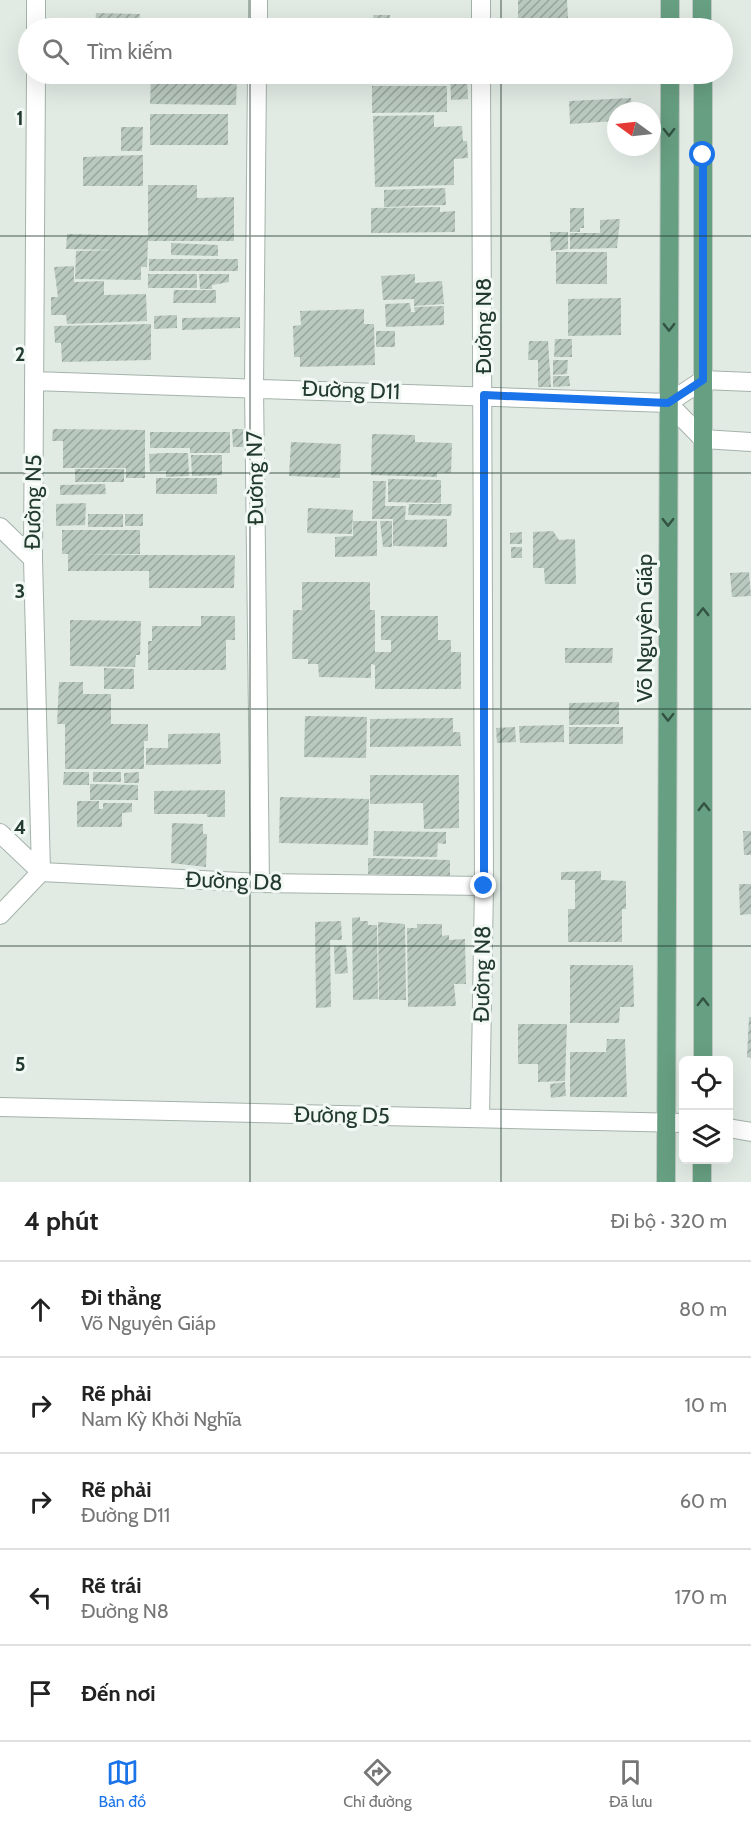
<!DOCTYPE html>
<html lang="vi">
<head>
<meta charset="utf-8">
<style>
  body { margin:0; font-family:Cabin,sans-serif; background:#f6f6f6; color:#222 }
  .controls { position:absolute; right:18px; bottom:18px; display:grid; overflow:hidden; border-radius:9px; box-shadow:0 6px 24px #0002 }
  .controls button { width:54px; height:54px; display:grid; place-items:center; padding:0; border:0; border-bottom:2px solid #e0e0e0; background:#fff; color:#222; font:30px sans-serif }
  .compass { position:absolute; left:607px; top:102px; width:54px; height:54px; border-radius:50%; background:#fff; box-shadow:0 6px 24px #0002; rotate:285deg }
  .stop { position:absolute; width:18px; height:18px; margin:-14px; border:4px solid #1a73e8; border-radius:50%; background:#fff }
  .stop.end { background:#1a73e8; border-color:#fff; box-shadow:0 2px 6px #0008 }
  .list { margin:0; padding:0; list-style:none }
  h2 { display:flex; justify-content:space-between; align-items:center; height:78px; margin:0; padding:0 24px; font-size:26px }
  h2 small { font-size:20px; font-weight:400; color:#767676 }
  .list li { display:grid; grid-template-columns:39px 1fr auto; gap:18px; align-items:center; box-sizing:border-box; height:96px; padding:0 24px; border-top:2px solid #e0e0e0 }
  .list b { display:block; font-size:22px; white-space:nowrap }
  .list p { margin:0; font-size:20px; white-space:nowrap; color:#767676 }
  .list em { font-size:20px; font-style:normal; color:#767676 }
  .icon { flex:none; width:33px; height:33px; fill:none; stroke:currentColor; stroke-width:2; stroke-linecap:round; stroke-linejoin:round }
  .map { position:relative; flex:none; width:751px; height:1182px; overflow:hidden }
  .search { position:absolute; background:#fff; box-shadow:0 6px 24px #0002; left:18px; right:18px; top:18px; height:66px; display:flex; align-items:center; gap:15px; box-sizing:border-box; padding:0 21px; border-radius:33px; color:#767676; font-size:22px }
  .sheet { height:558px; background:#fff }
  nav { display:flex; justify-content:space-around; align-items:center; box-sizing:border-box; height:84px; border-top:2px solid #e0e0e0; background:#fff; font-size:16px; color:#767676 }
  nav a { display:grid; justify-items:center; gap:3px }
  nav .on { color:#1a73e8 }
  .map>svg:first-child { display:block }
  .building { fill:url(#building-hatch) }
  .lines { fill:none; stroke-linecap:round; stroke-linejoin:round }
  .minor-casing { stroke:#a4b3aa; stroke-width:20 }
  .major-casing { stroke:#c1c8c4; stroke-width:20 }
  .minor { stroke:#fff; stroke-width:18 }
  .major { stroke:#679f82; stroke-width:18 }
  .oneway { stroke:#335443 }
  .route { stroke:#1a73e8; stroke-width:8 }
  .grid { fill:none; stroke:#223b2e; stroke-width:1.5; stroke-opacity:0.55 }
  .labels { text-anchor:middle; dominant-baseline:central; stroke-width:6; stroke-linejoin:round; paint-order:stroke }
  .street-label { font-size:22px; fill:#223b2e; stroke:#f2f8f3 }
  .grid-label { font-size:20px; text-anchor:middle; font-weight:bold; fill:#223b2e; stroke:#f2f8f3; stroke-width:6; stroke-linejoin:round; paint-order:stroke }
</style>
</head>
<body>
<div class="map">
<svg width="751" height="1182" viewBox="0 0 751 1182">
  <defs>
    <pattern id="building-hatch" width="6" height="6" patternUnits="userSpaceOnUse" patternTransform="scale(1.5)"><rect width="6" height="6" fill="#bac9bf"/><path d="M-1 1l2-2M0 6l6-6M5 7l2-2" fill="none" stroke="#97a49c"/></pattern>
  </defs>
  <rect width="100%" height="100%" fill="#e1ebe4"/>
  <!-- building -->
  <path class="building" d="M518 0H567L568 18 518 19Z
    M96 13 140 14 139 27 95 25Z
    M373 15H390V28H374Z
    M375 74H441V83H375Z
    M450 74H467L468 99 451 100Z
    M151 76 237 77 236 105 150 104Z
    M372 86H447V112L372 113Z
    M631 98 632 111H616V121L570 124 569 101Z
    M150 114H228V145H150Z
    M434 115V127L462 126 463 141H467L468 158 454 159V185L375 187 373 116Z
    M121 127H143L142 151H121Z
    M143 155V186H83V157Z
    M148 185H197V198L234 197V241H148L147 267H141V280L75 279 76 251 117 250 66 249 67 234 148 236Z
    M445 188 446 205 384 207V190Z
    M440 207V212L455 211V232L371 233V208Z
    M570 208H584V228H580V232H570Z
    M620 219 617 248 570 249V233H600V220Z
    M550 232H568V249L551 251Z
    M171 243 218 245V256L171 255Z
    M556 252H607V284H556Z
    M149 259H238V271H149Z
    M74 266V282L104 281V295L146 294 147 321 67 324 66 315H51V297H58L54 267Z
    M148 274H197V288H148Z
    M199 274H229V282L212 285V289H200Z
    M415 274V283L442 281 444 304 414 306V299L383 300 381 276Z
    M174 290H216V303H173Z
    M621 298V335L568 336V299Z
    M410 303 411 312H415L414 307 444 306V325L386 327 385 304Z
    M364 309V324H374L375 365 300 367V357H294L293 326 301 325 300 311Z
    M177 315V328L154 329V316Z
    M240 317V328L182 330V318Z
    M151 324V360L62 362 61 343H55L54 326Z
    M376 331H395V347H376Z
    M555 339H572V357H554Z
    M529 341H548L551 387H538V360H528Z
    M553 360H568L567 374 553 375Z
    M553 376H569L570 386 553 387Z
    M53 429 145 430V478H126V468H63V441H52Z
    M232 429H244L245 447H233Z
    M150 432H230V453H190V448H150Z
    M372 434 415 435V442L452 443 451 473 437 472V477L371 475Z
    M291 442 341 444 340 478 289 476Z
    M165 453H188L189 476 166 477V471L150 472 149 454Z
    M191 455H222V475L192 476Z
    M75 469H124V482H75Z
    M156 478H217V494H156Z
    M388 479 441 480V503L388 502Z
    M373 481H386L385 506H406L405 520 447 519V547L393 546V519H372Z
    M105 484 106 494 60 495V485Z
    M86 503 85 525 56 526V504Z
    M409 504H452L451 516 408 515Z
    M308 508 353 510 352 534 307 533Z
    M88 514H123V527H88Z
    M125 514H143V526H125Z
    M353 521H377V556L335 557V537L353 536Z
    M380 521H392V547H383Z
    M62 530H140V554L80 555H235L234 588H149V571H68V554H62Z
    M553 531 559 540 575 539 576 584H545L544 568H533V532Z
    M522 532V544H510V533Z
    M511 547H522V558H511Z
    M749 572 751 596 732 597 730 573Z
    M302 582H370V610H375V652H391V640H381V616H438V640H451V652H461V689H375V665L371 664V678L319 677 318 664H308V659H292L293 610H302Z
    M201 616H235V640H226V670H148V641H152V626H201Z
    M70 620 141 621 140 655H136L135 667 70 666Z
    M565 648H613L612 663H565Z
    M104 668 134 669V689H104Z
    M59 682H83V694H111V724H148V741H144V769H65V724H57Z
    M619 702V724L569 725V703Z
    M305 716 367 717 366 758 304 757Z
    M453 718V732H460L461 746 370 747V719Z
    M564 725V742L520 743 519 726Z
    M515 727 516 742 497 743 496 728Z
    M569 727H623V744H569Z
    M220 733 221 764 146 765V748H168V734Z
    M64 772H89V785H63Z
    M93 772H121V782H93Z
    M139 772V783H124V773Z
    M370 775H459V828L424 829 423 803 370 804Z
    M90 784 138 785V800H90Z
    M225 790V817H207V814H154V791Z
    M280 797 369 799 368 845 279 843Z
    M77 801H99V809H103V803H132V812L122 813V827H77Z
    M172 823 203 824V834H207L206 867 171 863Z
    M374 831 446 832V844L438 843 437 857 373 856Z
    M743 831H751V855H744Z
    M368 858 450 860V876L368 874Z
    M601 871V880L626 881V909H622V942H568V909H575V880H561V872Z
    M739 884H751V914L740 915Z
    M360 917V921H368V925H377L378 999 353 1000 352 918Z
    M341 921 342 940H330L331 1007 316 1008 315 922Z
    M378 922 405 924 406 1000H379Z
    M417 924H442V936L449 935V940L465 939 466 984H454L456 1006 408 1007 407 928H417Z
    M346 945 348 973 335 974 334 946Z
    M570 965H633L634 1007H620L619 1023H570Z
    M749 1017H751V1058L747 1057Z
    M518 1024H567L565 1081 538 1082V1064H518Z
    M607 1039H625L627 1097H570V1052H606Z
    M565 1082 566 1096 551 1098 550 1084Z"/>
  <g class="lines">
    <defs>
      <path id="minor" d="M481 0V28
        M36 28V0
        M258 28V0
        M257 74 254 387 260 883
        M34 381 668 403
        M668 403 703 439 751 442
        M668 403 703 380 751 382
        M0 527 33 559
        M0 833 41 872 260 883 484 886
        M0 915 41 872 33 559 36 74
        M0 1107 684 1123
        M480 1118 484 886 481 74
        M728 1128 751 1132"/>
      <path id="major" d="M702 0V28
        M670 28V0
        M703 74V1060
        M666 1182 670 74
        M702 1182V1160"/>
    </defs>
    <!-- minor casing -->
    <use href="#minor" class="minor-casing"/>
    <!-- major casing -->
    <use href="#major" class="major-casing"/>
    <!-- minor -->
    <use href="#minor" class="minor"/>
    <!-- major -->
    <use href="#major" class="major"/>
  </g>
  <!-- one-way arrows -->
  <defs><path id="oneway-chevron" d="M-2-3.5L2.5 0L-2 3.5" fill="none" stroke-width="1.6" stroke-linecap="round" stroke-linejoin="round" transform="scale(1.5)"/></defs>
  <g class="oneway">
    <use href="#oneway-chevron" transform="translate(669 132) rotate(90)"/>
    <use href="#oneway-chevron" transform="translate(669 327) rotate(90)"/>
    <use href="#oneway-chevron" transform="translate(668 522) rotate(90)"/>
    <use href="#oneway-chevron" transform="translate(703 612) rotate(-90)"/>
    <use href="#oneway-chevron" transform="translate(668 717) rotate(90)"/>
    <use href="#oneway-chevron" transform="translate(704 807) rotate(-90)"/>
    <use href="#oneway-chevron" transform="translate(703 1002) rotate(-90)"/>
  </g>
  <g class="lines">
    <!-- route -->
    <path class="route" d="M484 886V395L668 403 703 380V155"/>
  </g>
  <!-- grid -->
  <path class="grid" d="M250 0V28M501 0V28M250 74V1182M501 74V1182M0 236H751M0 473H751M0 709H751M0 946H751"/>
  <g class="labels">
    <!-- street labels -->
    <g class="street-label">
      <text transform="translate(483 326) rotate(-90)">Đường N8</text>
      <text transform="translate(351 390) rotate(2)">Đường D11</text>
      <text transform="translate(255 478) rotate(-91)">Đường N7</text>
      <text transform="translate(33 502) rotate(-89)">Đường N5</text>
      <text transform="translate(644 628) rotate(-90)">Võ Nguyên Giáp</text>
      <text transform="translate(234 881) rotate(2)">Đường D8</text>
      <text transform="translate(482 974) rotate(-89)">Đường N8</text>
      <text transform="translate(342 1115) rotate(1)">Đường D5</text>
    </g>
  </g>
  <g class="grid-label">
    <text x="20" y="125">1</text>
    <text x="20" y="361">2</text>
    <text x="20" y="598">3</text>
    <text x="20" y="834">4</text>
    <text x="20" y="1071">5</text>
  </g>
</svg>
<div class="controls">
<button><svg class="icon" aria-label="locate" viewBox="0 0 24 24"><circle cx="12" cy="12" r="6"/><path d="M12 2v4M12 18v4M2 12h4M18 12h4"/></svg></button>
<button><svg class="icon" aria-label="layers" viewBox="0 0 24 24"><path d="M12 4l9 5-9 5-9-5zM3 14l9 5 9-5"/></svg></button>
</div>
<svg class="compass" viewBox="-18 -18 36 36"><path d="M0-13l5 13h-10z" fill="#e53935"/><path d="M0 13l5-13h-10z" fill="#767676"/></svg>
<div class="stop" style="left:703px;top:155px"></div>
<div class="stop end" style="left:484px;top:886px"></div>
<div class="search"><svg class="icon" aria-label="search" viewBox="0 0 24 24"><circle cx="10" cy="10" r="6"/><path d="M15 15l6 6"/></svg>Tìm kiếm</div>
</div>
<section class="sheet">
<h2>4 phút<small>Đi bộ · 320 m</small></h2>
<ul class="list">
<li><svg class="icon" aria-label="ahead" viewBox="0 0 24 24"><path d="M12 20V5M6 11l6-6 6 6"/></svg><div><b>Đi thẳng</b><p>Võ Nguyên Giáp</p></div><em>80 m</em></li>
<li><svg class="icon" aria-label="right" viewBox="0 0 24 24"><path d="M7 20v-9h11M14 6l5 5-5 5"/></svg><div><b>Rẽ phải</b><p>Nam Kỳ Khởi Nghĩa</p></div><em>10 m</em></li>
<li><svg class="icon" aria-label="right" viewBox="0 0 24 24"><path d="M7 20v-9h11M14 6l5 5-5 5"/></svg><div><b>Rẽ phải</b><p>Đường D11</p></div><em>60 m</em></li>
<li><svg class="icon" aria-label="left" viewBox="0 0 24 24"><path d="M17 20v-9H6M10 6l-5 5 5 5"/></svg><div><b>Rẽ trái</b><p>Đường N8</p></div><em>170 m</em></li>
<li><svg class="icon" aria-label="arrive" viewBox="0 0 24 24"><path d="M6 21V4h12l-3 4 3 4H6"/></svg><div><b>Đến nơi</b></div></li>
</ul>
</section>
<nav>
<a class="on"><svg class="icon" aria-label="map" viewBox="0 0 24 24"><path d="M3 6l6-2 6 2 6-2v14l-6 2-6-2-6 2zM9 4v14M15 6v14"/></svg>Bản đồ</a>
<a><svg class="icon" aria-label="directions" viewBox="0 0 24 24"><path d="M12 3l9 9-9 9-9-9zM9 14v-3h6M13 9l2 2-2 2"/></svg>Chỉ đường</a>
<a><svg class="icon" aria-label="saved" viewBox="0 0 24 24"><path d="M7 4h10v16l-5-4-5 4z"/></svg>Đã lưu</a>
</nav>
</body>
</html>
